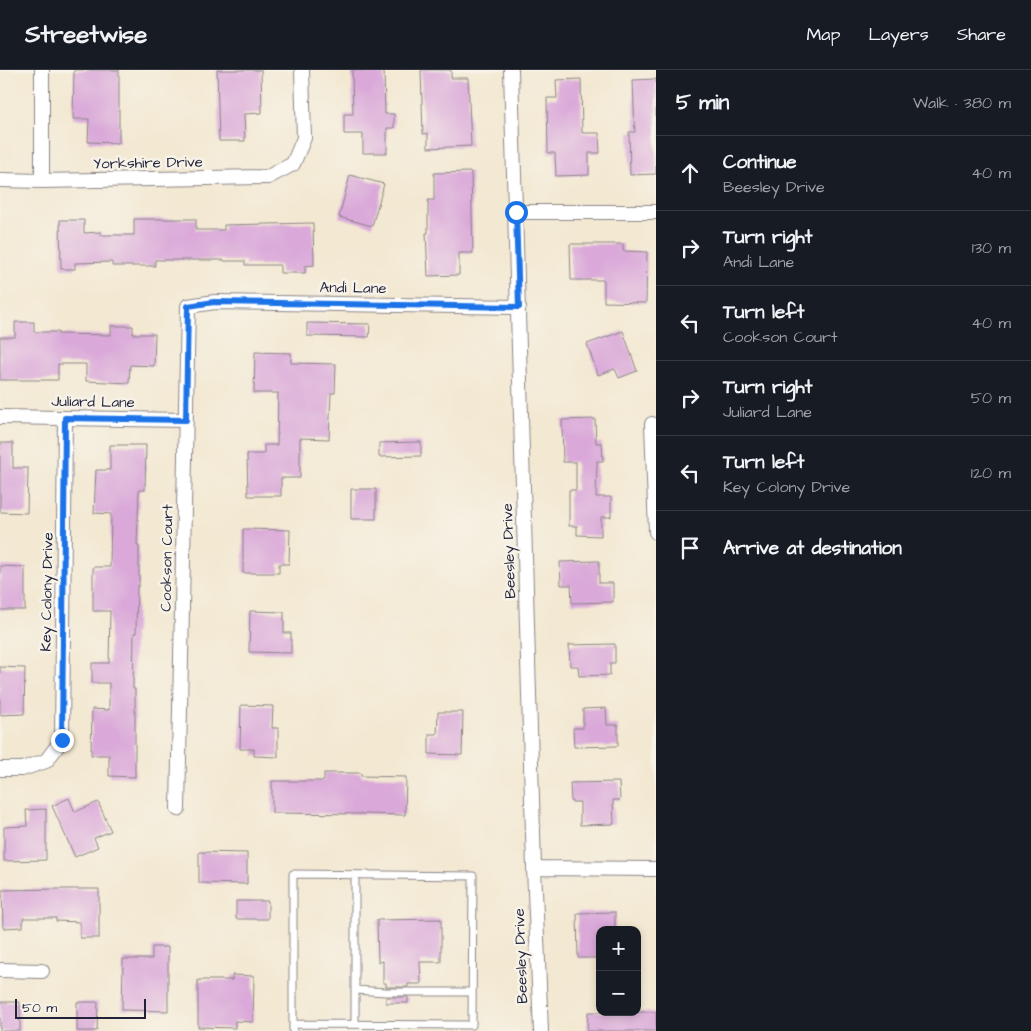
<!DOCTYPE html>
<html lang="en">
<head>
<meta charset="utf-8">
<style>
  body { margin:0; font-family:"Architects Daughter",sans-serif; background:#242831; color:#f1f3f6 }
  .controls { position:absolute; right:15px; bottom:15px; display:grid; overflow:hidden; border-radius:10px; box-shadow:0 2px 8px #0003 }
  .controls button { width:45px; height:45px; display:grid; place-items:center; padding:0; border:0; border-bottom:1px solid #363941; background:#171b24; color:#f1f3f6; font:25px sans-serif }
  .scale { position:absolute; left:15px; bottom:12px; width:131px; box-sizing:border-box; padding-left:5px; border:2px solid #22223b; border-top:0; font-size:14px; line-height:18px; white-space:nowrap; color:#22223b; -webkit-text-stroke:4px #f7f3e8; paint-order:stroke }
  .stop { position:absolute; width:15px; height:15px; margin:-11px; border:4px solid #1a73e8; border-radius:50%; background:#fff }
  .stop.end { background:#1a73e8; border-color:#fff; box-shadow:0 1px 5px #0008 }
  .list { margin:0; padding:0; list-style:none }
  h2 { display:flex; justify-content:space-between; align-items:center; height:65px; margin:0; padding:0 20px; font-size:21px }
  h2 small { font-size:16px; font-weight:400; color:#9ea1a6 }
  .list li { display:grid; grid-template-columns:32px 1fr auto; gap:15px; align-items:center; box-sizing:border-box; height:75px; padding:0 20px; border-top:1px solid #363941 }
  .list b { display:block; font-size:19px; white-space:nowrap }
  .list p { margin:0; font-size:16px; white-space:nowrap; color:#9ea1a6 }
  .list em { font-size:16px; font-style:normal; color:#9ea1a6 }
  .icon { flex:none; width:28px; height:28px; fill:none; stroke:currentColor; stroke-width:2; stroke-linecap:round; stroke-linejoin:round }
  .map { position:relative; flex:none; width:656px; height:961px; overflow:hidden }
  header { display:flex; align-items:center; gap:30px; box-sizing:border-box; height:70px; padding:0 25px; background:#171b24; border-bottom:1px solid #363941 }
  header strong { font-size:24px }
  nav { display:flex; gap:28px; margin-inline-start:auto; font-size:18px }
  main { display:flex }
  aside { flex:1; background:#171b24 }
  .map>svg:first-child { display:block }
  .building { fill:#daa9d9 }
  .lines { fill:none; stroke-linecap:round; stroke-linejoin:round }
  .service-casing { stroke:#8a8586; stroke-width:9 }
  .minor-casing { stroke:#8a8586; stroke-width:16 }
  .service { stroke:#fff; stroke-width:7 }
  .minor { stroke:#fff; stroke-width:14 }
  .route { stroke:#1a73e8; stroke-width:6 }
  .labels { text-anchor:middle; dominant-baseline:central; stroke-width:5; stroke-linejoin:round; paint-order:stroke }
  .street-label { font-size:15px; fill:#22223b; stroke:#f7f3e8 }
</style>
</head>
<body>
<header>
<strong>Streetwise</strong>
<nav><a>Map</a><a>Layers</a><a>Share</a></nav>
</header>
<main>
<div class="map">
<svg width="656" height="961" viewBox="0 0 656 961">
  <rect width="100%" height="100%" fill="#f7f3e8"/>
  <filter id="ink" filterUnits="userSpaceOnUse"><feTurbulence type="fractalNoise" baseFrequency=".02" numOctaves="2"/><feDisplacementMap in="SourceGraphic" scale="10" xChannelSelector="R" yChannelSelector="G"/><feConvolveMatrix kernelMatrix="1 2 1 2 8 2 1 2 1" color-interpolation-filters="sRGB"/></filter>
  <filter id="wash" filterUnits="userSpaceOnUse"><feTurbulence type="fractalNoise" baseFrequency=".0096" numOctaves="4" result="noise"/><feDisplacementMap in="SourceGraphic" scale="20" xChannelSelector="R" yChannelSelector="G"/><feGaussianBlur stdDeviation="1.12" result="paint"/><feColorMatrix in="noise" values="0 0 0 0 0 0 0 0 0 0 0 0 0 0 0 0 0 1.4 0 .05"/><feComposite in="paint" operator="in"/></filter>
  <g filter="url(#wash)">
    <rect width="100%" height="100%" fill="#f3e8d2"/>
    <g id="blocks">
      <!-- building -->
      <path class="building" d="M74 0H119V73L88 72 89 49H73Z
        M217 0H261L262 43 244 44 245 71H219Z
        M352 0H384L385 44H394V58H387V83H363V64H344V44H353Z
        M421 0H451V8H468L471 76 428 78V63L423 64Z
        M581 9 582 63H599L600 83H589V105L556 106 555 83H548L547 28H557L556 10Z
        M656 9V104L630 105 629 62H635L633 10Z
        M471 102 473 183H459V205L428 206 426 163H428V130H434V103Z
        M350 105 384 114 372 156 339 147Z
        M134 149H196V160H224V155L313 153 314 195 305 196V203H280V195H245V191H224V190H155V196H112V192L75 193V199H61L60 150H84V163L101 162V165H134Z
        M570 174H623V181L647 182 646 233 604 232V210H571Z
        M15 252H34V262H58V264L111 265V256H133V264H155L154 296 130 295 129 313 86 311V294H58V310H0V267H15Z
        M307 253 370 254 369 267 307 266Z
        M623 261 637 301 619 308 615 299 598 305 587 274Z
        M255 282 291 283V293L336 294 335 323H331L329 369 300 368V408H281V426H248L247 384H264V375H277L278 323H254Z
        M595 349 596 373H602L603 391H597L596 427H611V447H601V466L577 465V456H569V420H576V392H563L562 350Z
        M421 372V386L379 387V373Z
        M0 373H13V398H28L27 443 0 442Z
        M110 375H146L145 420H139L137 476H139V516H137L136 563H134L133 619H135V707L109 706V685H91L92 639 109 640V613H92V593H109L110 541H93V497H110L111 444 94 443 96 400H110Z
        M351 419H376V449H351Z
        M243 459 290 460 289 494H279V503H243Z
        M599 491V513H613V532L572 533 571 515H561L560 492Z
        M0 496 25 497V540H0Z
        M250 541 284 542V563H291V583L249 582Z
        M615 574V593H610V605L579 606 578 596H570L569 575Z
        M0 597 25 598 24 644 0 645Z
        M241 635 273 636 272 658H278V687L254 686V679H240Z
        M606 638 607 655H618V676L574 677 573 658H583V639Z
        M438 642H463L462 685 429 684V664H437Z
        M324 703H361V706L406 707 405 745 363 744 272 743V711H324Z
        M619 712 620 730H613L614 754 580 755V732H571L570 713Z
        M69 728 75 742 98 732 111 761 94 768 98 777 75 787 52 736Z
        M46 739V790L4 791V757L27 756 26 740Z
        M199 782 247 783V814L199 813Z
        M56 819H99V868H80V852L56 851V848H23V857L3 858 2 820Z
        M236 831H268V849H236Z
        M615 842V860H600V888H578L577 843Z
        M441 849V892H420L421 914H408V917H386V913H383V891L378 892 377 850Z
        M152 877H168V941L122 940 123 889H152Z
        M232 905 254 906 253 952 235 951V958L198 957V910H232Z
        M386 927H408V933H386Z
        M0 932H20V961H0Z
        M77 932H98L97 961H77Z
        M588 942H656V961H587Z"/>
    </g>
  </g>
  <g filter="url(#ink)">
    <use href="#blocks" fill-opacity="0" stroke="#8a8586" stroke-width="1"/>
    <g class="lines">
      <defs>
        <path id="service" d="M355 805V954
          M355 920 386 922H472
          M293 961V804L473 806 472 955 293 954"/>
        <path id="minor" d="M42 0V111
          M511 0 534 798 541 961
          M0 110 42 111 268 107 293 94 304 68 302 0
          M516 142H656
          M0 347 185 350
          M652 354 656 462
          M0 699H22L46 691 62 670 65 348
          M178 739 188 236 215 232 519 237
          M534 798 656 799
          M0 900 42 901"/>
      </defs>
      <!-- service casing -->
      <use href="#service" class="service-casing"/>
      <!-- minor casing -->
      <use href="#minor" class="minor-casing"/>
      <!-- service -->
      <use href="#service" class="service"/>
      <!-- minor -->
      <use href="#minor" class="minor"/>
    </g>
  </g>
  <g class="lines" filter="url(#ink)">
    <!-- route -->
    <path class="route" d="M62 670 65 348 186 350 188 236 214 232 519 237 516 142"/>
  </g>
  <g class="labels">
    <!-- street labels -->
    <g class="street-label">
      <text transform="translate(148 93) rotate(-1)">Yorkshire Drive</text>
      <text transform="translate(353 218) rotate(1)">Andi Lane</text>
      <text transform="translate(93 332) rotate(1)">Juliard Lane</text>
      <text transform="translate(509 481) rotate(-92)">Beesley Drive</text>
      <text transform="translate(167 488) rotate(-89)">Cookson Court</text>
      <text transform="translate(47 522) rotate(-89)">Key Colony Drive</text>
      <text transform="translate(521 886) rotate(-92)">Beesley Drive</text>
    </g>
  </g>
</svg>
<div class="controls">
<button>+</button>
<button>−</button>
</div>
<div class="scale">50 m</div>
<div class="stop" style="left:516px;top:142px"></div>
<div class="stop end" style="left:62px;top:670px"></div>
</div>
<aside>
<h2>5 min<small>Walk · 380 m</small></h2>
<ul class="list">
<li><svg class="icon" aria-label="ahead" viewBox="0 0 24 24"><path d="M12 20V5M6 11l6-6 6 6"/></svg><div><b>Continue</b><p>Beesley Drive</p></div><em>40 m</em></li>
<li><svg class="icon" aria-label="right" viewBox="0 0 24 24"><path d="M7 20v-9h11M14 6l5 5-5 5"/></svg><div><b>Turn right</b><p>Andi Lane</p></div><em>130 m</em></li>
<li><svg class="icon" aria-label="left" viewBox="0 0 24 24"><path d="M17 20v-9H6M10 6l-5 5 5 5"/></svg><div><b>Turn left</b><p>Cookson Court</p></div><em>40 m</em></li>
<li><svg class="icon" aria-label="right" viewBox="0 0 24 24"><path d="M7 20v-9h11M14 6l5 5-5 5"/></svg><div><b>Turn right</b><p>Juliard Lane</p></div><em>50 m</em></li>
<li><svg class="icon" aria-label="left" viewBox="0 0 24 24"><path d="M17 20v-9H6M10 6l-5 5 5 5"/></svg><div><b>Turn left</b><p>Key Colony Drive</p></div><em>120 m</em></li>
<li><svg class="icon" aria-label="arrive" viewBox="0 0 24 24"><path d="M6 21V4h12l-3 4 3 4H6"/></svg><div><b>Arrive at destination</b></div></li>
</ul>
</aside>
</main>
</body>
</html>
